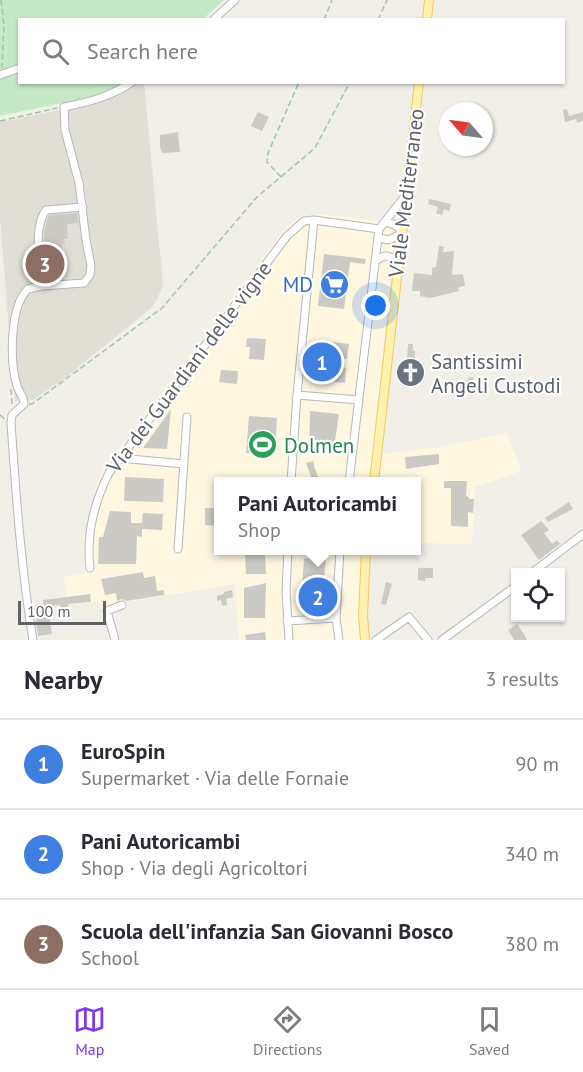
<!DOCTYPE html>
<html lang="en">
<head>
<meta charset="utf-8">
<style>
  body { margin:0; font-family:"PT Sans",sans-serif; background:#f7f7f7; color:#2b2b33 }
  .controls { position:absolute; right:18px; bottom:18px; display:grid; overflow:hidden; border-radius:0px; box-shadow:0 2px 4px #0004 }
  .controls button { width:54px; height:54px; display:grid; place-items:center; padding:0; border:0; border-bottom:2px solid #e1e1e2; background:#fff; color:#2b2b33; font:30px sans-serif }
  .compass { position:absolute; left:439px; top:102px; width:54px; height:54px; border-radius:50%; background:#fff; box-shadow:0 2px 4px #0004; rotate:298deg }
  .scale { position:absolute; left:18px; bottom:15px; width:88px; box-sizing:border-box; padding-left:6px; border:3px solid #5f6368; border-top:0; font-size:16px; line-height:21px; white-space:nowrap; color:#5f6368; -webkit-text-stroke:4px #fff; paint-order:stroke }
  .you { position:absolute; left:376px; top:306px; width:21px; height:21px; margin:-15px; border:4px solid #fff; border-radius:50%; background:#1a73e8; box-shadow:0 0 0 9px #1a73e833 }
  .badge { display:grid; place-items:center; width:39px; height:39px; border-radius:50%; background:#7c3aed; color:#fff; font-size:20px; font-weight:700 }
  .pin { position:absolute; translate:-50% -50%; border:3px solid #fff; box-shadow:0 2px 6px #0006 }
  .popup { position:absolute; left:214px; top:477px; width:207px; height:78px; box-sizing:border-box; display:grid; place-content:center; border-radius:0px; background:#fff; filter:drop-shadow(0 2px 4px #0005); font-size:20px; white-space:nowrap; color:#7c7c81 }
  .popup b { font-size:22px; color:#2b2b33 }
  .popup::after { content:''; position:absolute; left:50%; top:100%; margin-left:-12px; border:12px solid transparent; border-top-color:#fff }
  .list { margin:0; padding:0; list-style:none }
  h2 { display:flex; justify-content:space-between; align-items:center; height:78px; margin:0; padding:0 24px; font-size:26px }
  h2 small { font-size:20px; font-weight:400; color:#7c7c81 }
  .list li { display:grid; grid-template-columns:39px 1fr auto; gap:18px; align-items:center; box-sizing:border-box; height:90px; padding:0 24px; border-top:2px solid #e1e1e2 }
  .list b { display:block; font-size:22px; white-space:nowrap }
  .list p { margin:0; font-size:20px; white-space:nowrap; color:#7c7c81 }
  .list em { font-size:20px; font-style:normal; color:#7c7c81 }
  .icon { flex:none; width:33px; height:33px; fill:none; stroke:currentColor; stroke-width:2; stroke-linecap:round; stroke-linejoin:round }
  .map { position:relative; flex:none; width:583px; height:640px; overflow:hidden }
  .search { position:absolute; background:#fff; box-shadow:0 2px 4px #0004; left:18px; right:18px; top:18px; height:66px; display:flex; align-items:center; gap:15px; box-sizing:border-box; padding:0 21px; border-radius:0px; color:#7c7c81; font-size:22px }
  .sheet { height:348px; background:#fff }
  nav { display:flex; justify-content:space-around; align-items:center; box-sizing:border-box; height:84px; border-top:2px solid #e1e1e2; background:#fff; font-size:16px; color:#7c7c81 }
  nav a { display:grid; justify-items:center; gap:3px }
  nav .on { color:#7c3aed }
  .map>svg:first-child { display:block }
  .commercial { fill:#fef7e0 }
  .education { fill:#e1ded6 }
  .green { fill:#c5e8c5 }
  .building { fill:#cccac5 }
  .lines { fill:none; stroke-linecap:round; stroke-linejoin:round }
  .minor-casing { stroke:#b5b8bc; stroke-width:9 }
  .major-casing { stroke:#f2c960; stroke-width:10 }
  .path { stroke:#9cc7a9; stroke-width:1.5; stroke-dasharray:6 3; stroke-linecap:butt }
  .minor { stroke:#fff; stroke-width:7 }
  .major { stroke:#fff2af; stroke-width:8 }
  .labels { text-anchor:middle; dominant-baseline:central; stroke-width:4.5; stroke-linejoin:round; paint-order:stroke }
  .street-label { font-size:21px; fill:#5f6368; stroke:#fff }
  .shop-label { font-size:21px; fill:#366cbe; stroke:#fff; text-anchor:end }
  .worship-label { font-size:21px; fill:#5b616d; stroke:#fff; text-anchor:start }
  .leisure-label { font-size:21px; fill:#27864d; stroke:#fff; text-anchor:start }
</style>
</head>
<body>
<div class="map">
<svg width="583" height="640" viewBox="0 0 583 640">
  <rect width="100%" height="100%" fill="#f1efe8"/>
  <!-- commercial -->
  <path class="commercial" d="M318 214 396 223 373 455 441 447 507 433 521 471 475 487 472 544 417 543V482H219V550L362 551 359 605 361 640H239L235 584 108 605 104 606 102 602 68 604 64 577 85 574 83 540 97 484 104 469 287 226 302 216Z"/>
  <!-- education -->
  <path class="education" d="M136 83H144L163 285 157 300 150 309 65 378 33 400 15 401 0 219V122L60 110 62 113 72 108 96 104 124 91Z"/>
  <!-- green -->
  <path class="green" d="M0 0H224L203 19 20 20V82L123 83 109 93 0 116Z"/>
  <!-- building -->
  <path class="building" d="M567 109 569 116 583 112V121L577 123 576 119 565 122 563 110Z
    M258 112 269 117 262 131 251 126Z
    M178 132 180 152 162 153 160 147V135Z
    M429 199 451 204 449 211 444 209 442 215 436 213 438 207 428 204Z
    M77 213 78 223 67 224 68 239H64L65 244H62L64 270 55 271 56 279 46 280 44 234 47 219 49 215Z
    M439 246 444 247 443 252 454 251 452 275 463 274 465 285 458 288 459 291 430 298 420 296V291H412L414 273 432 275V268L436 267Z
    M324 254 366 259 365 264 350 262 344 309 318 306Z
    M247 338 266 339 264 360 249 359 250 347H246Z
    M318 340 349 344 347 359 329 357 328 366 346 368 345 383 314 380Z
    M408 344H413V351H415V376H406Z
    M221 370 238 371 237 384 219 382Z
    M473 377 475 386 464 388 465 393 454 396 449 385 468 380V378Z
    M171 409 167 449 143 448Z
    M310 411 339 414 334 448 309 445Z
    M249 416 277 418 275 454 246 453Z
    M439 454V464L406 469 405 457Z
    M313 461 315 469 320 482H313L306 463Z
    M125 477 164 479 163 502 124 501Z
    M444 481H467L466 496 469 497V499H474L473 513 468 512V527L451 526V488H444Z
    M569 502 573 509 548 522 545 518Z
    M205 508H219V526L205 525Z
    M110 511 131 512V523H142L143 513 163 514 162 530 142 529V537L137 536 136 564H98L99 537H103Z
    M541 521 549 530 544 533 552 544 557 540 560 544 539 560 521 535Z
    M245 555H265L266 574H246Z
    M304 558 326 559 321 605 301 604Z
    M420 568H433V578H425V581L418 580V569Z
    M143 572 144 578 155 576 157 591 164 590V595L126 601 122 599 117 601 116 593 105 595 101 579Z
    M386 582 392 584 386 605 381 604Z
    M266 583 265 618H244V588Z
    M232 590 233 597 226 599 227 605 222 606 221 600 217 601V596L224 594V592Z
    M90 594 91 602 68 604 69 610 60 611V605L44 607 43 600Z
    M48 606 52 634 38 636 34 608Z
    M517 624 525 636 527 640H514L508 630Z
    M265 632 266 640H246L245 635Z"/>
  <g class="lines">
    <defs>
      <path id="minor" d="M213 20 235 0
        M0 75 20 68
        M378 238 389 240 402 233C398 225 394 224 385 222
        M375 262C384 253 391 254 397 265
        M41 286C40 265 33 226 46 210L83 207
        M297 395 359 400
        M120 458 184 464
        M291 482 297 395 314 220
        M349 482 379 229 406 195
        M178 549 187 417
        M288 550 286 591 289 640
        M90 568C86 535 94 503 109 473L287 236 304 221 314 220 379 229
        M533 572 583 534
        M287 621 336 618
        M33 640C21 568 16 495 11 423L12 415 24 404C24 396 19 393 17 386 10 363 9 307 28 289L41 286 84 283 90 275 91 266 86 240 79 183 65 130 64 107C89 102 110 97 132 82
        M115 640 107 611 122 605
        M339 640 336 618 340 550
        M376 640 409 617 428 640
        M442 640 516 586"/>
      <path id="major" d="M427 20 429 0
        M374 482 419 82
        M365 640 363 615 366 550"/>
    </defs>
    <!-- minor casing -->
    <use href="#minor" class="minor-casing"/>
    <!-- major casing -->
    <use href="#major" class="major-casing"/>
    <!-- path -->
    <path class="path" d="M1 0 4 25 2 68
      M324 20 332 0
      M378 20 387 0
      M0 121 57 108
      M281 177 267 162 268 153 299 82
      M11 389 12 405
      M29 404H32L162 308 257 197 315 148 350 82
      M0 415 5 419"/>
    <!-- minor -->
    <use href="#minor" class="minor"/>
    <!-- major -->
    <use href="#major" class="major"/>
  </g>
  <!-- icons -->
  <defs>
    <symbol id="supermarket-disc" viewBox="-11 -11 22 22"><circle r="9.5" fill="#3f7fe0" stroke="#fff"/><path d="M-6-5.5h2.5l.6 2H6L4.5 2H-2.5L-4.4-4H-6ZM-1.5 3.2a1.3 1.3 0 1 0 .1 0ZM3 3.2a1.3 1.3 0 1 0 .1 0Z" fill="#fff"/></symbol>
    <symbol id="church-disc" viewBox="-11 -11 22 22"><circle r="9.5" fill="#6b7280" stroke="#fff"/><path d="M-1.2-6h2.4v3.5h3.3v2.4h-3.3V6h-2.4V-.1h-3.3v-2.4h3.3Z" fill="#fff"/></symbol>
    <symbol id="stadium-disc" viewBox="-11 -11 22 22"><circle r="9.5" fill="#2e9e5b" stroke="#fff"/><path d="M0-5a6.5 5 0 1 0 0 10a6.5 5 0 1 0 0-10ZM-3.5-1.8h7v3.6h-7Z" fill="#fff"/></symbol>
  </defs>
  <g fill-rule="evenodd">
    <use href="#supermarket-disc" x="318" y="268" width="33" height="33"/>
    <use href="#church-disc" x="394" y="356" width="33" height="33"/>
    <use href="#stadium-disc" x="246" y="428" width="33" height="33"/>
  </g>
  <g class="labels">
    <!-- street labels -->
    <g class="street-label">
      <text transform="translate(406 193) rotate(-83)">Viale Mediterraneo</text>
      <text transform="translate(189 367) rotate(-53)">Via dei Guardiani delle vigne</text>
    </g>
    <!-- shop labels -->
    <g class="shop-label">
      <text x="313" y="284">MD</text>
    </g>
    <!-- worship labels -->
    <g class="worship-label">
      <text x="431" y="361">Santissimi<tspan x="431" dy="24">Angeli Custodi</tspan></text>
    </g>
    <!-- leisure labels -->
    <g class="leisure-label">
      <text x="284" y="445">Dolmen</text>
    </g>
  </g>
</svg>
<div class="controls">
<button><svg class="icon" aria-label="locate" viewBox="0 0 24 24"><circle cx="12" cy="12" r="6"/><path d="M12 2v4M12 18v4M2 12h4M18 12h4"/></svg></button>
</div>
<svg class="compass" viewBox="-18 -18 36 36"><path d="M0-13l5 13h-10z" fill="#e53935"/><path d="M0 13l5-13h-10z" fill="#7c7c81"/></svg>
<div class="scale">100 m</div>
<div class="you"></div>
<div class="pin badge" style="left:322px;top:362px;background:#3f7fe0">1</div>
<div class="pin badge" style="left:318px;top:597px;background:#3f7fe0">2</div>
<div class="popup"><b>Pani Autoricambi</b>Shop</div>
<div class="pin badge" style="left:45px;top:264px;background:#8d6e63">3</div>
<div class="search"><svg class="icon" aria-label="search" viewBox="0 0 24 24"><circle cx="10" cy="10" r="6"/><path d="M15 15l6 6"/></svg>Search here</div>
</div>
<section class="sheet">
<h2>Nearby<small>3 results</small></h2>
<ul class="list">
<li><span class="badge" style="background:#3f7fe0">1</span><div><b>EuroSpin</b><p>Supermarket · Via delle Fornaie</p></div><em>90 m</em></li>
<li><span class="badge" style="background:#3f7fe0">2</span><div><b>Pani Autoricambi</b><p>Shop · Via degli Agricoltori</p></div><em>340 m</em></li>
<li><span class="badge" style="background:#8d6e63">3</span><div><b>Scuola dell'infanzia San Giovanni Bosco</b><p>School</p></div><em>380 m</em></li>
</ul>
</section>
<nav>
<a class="on"><svg class="icon" aria-label="map" viewBox="0 0 24 24"><path d="M3 6l6-2 6 2 6-2v14l-6 2-6-2-6 2zM9 4v14M15 6v14"/></svg>Map</a>
<a><svg class="icon" aria-label="directions" viewBox="0 0 24 24"><path d="M12 3l9 9-9 9-9-9zM9 14v-3h6M13 9l2 2-2 2"/></svg>Directions</a>
<a><svg class="icon" aria-label="saved" viewBox="0 0 24 24"><path d="M7 4h10v16l-5-4-5 4z"/></svg>Saved</a>
</nav>
</body>
</html>
